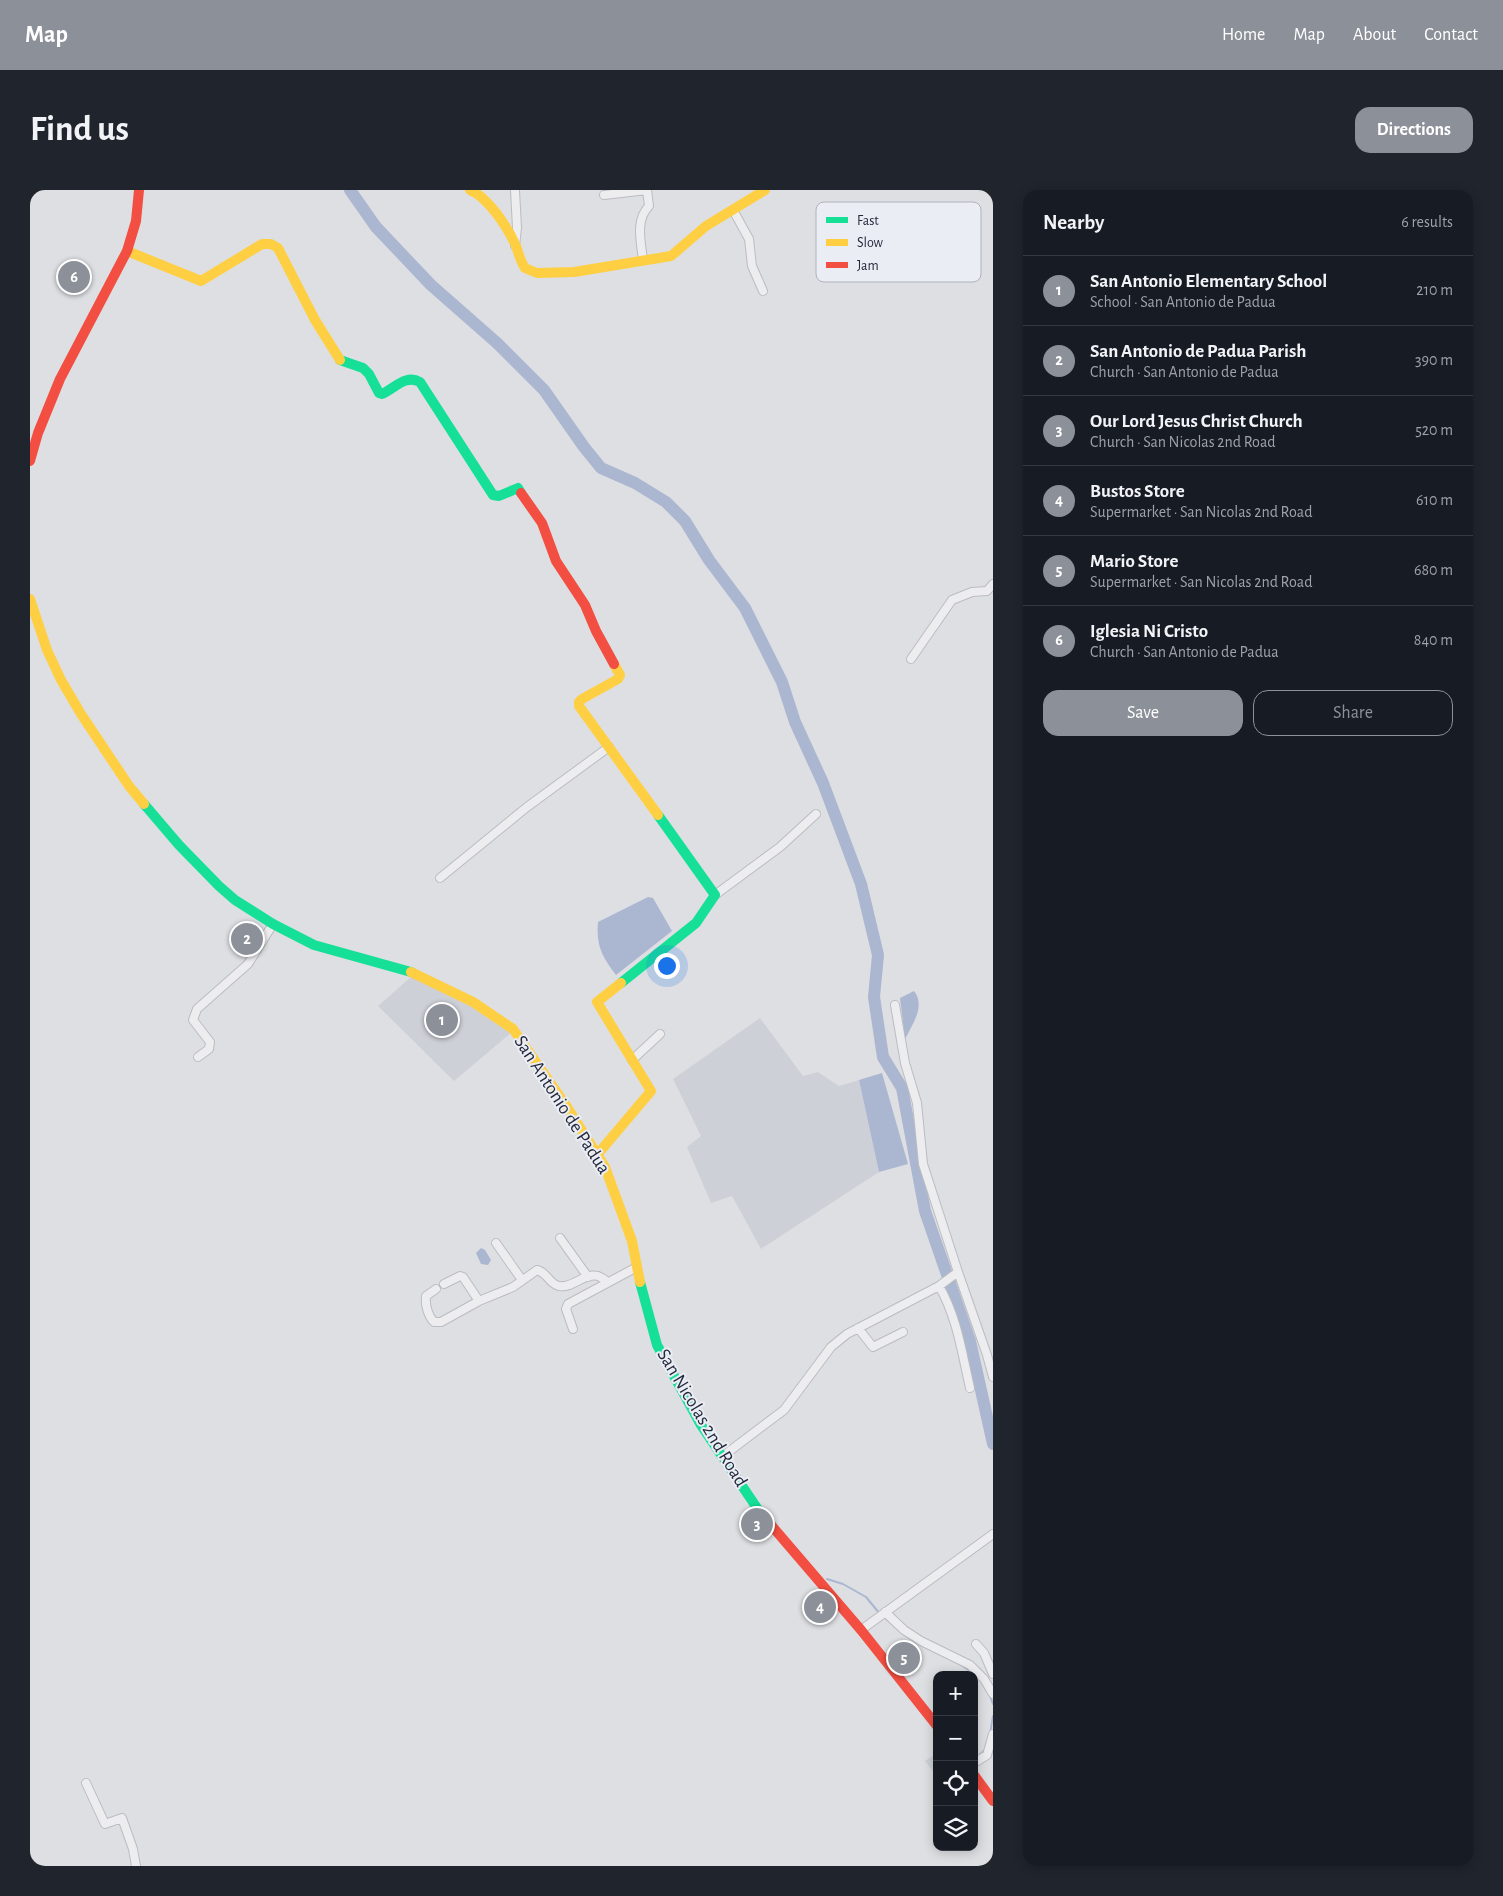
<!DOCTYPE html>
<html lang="en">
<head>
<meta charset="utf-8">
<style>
  body { margin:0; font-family:"Alegreya Sans",sans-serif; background:#20242c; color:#f1f3f6 }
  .controls { position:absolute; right:15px; bottom:15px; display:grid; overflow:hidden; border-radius:10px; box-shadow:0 2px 12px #0003 }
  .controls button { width:45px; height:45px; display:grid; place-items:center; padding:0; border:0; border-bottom:1px solid #363941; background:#171b24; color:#f1f3f6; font:25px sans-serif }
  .you { position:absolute; left:636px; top:775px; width:18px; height:18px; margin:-12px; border:4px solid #fff; border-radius:50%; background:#1a73e8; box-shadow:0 0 0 8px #1a73e833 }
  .badge { display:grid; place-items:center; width:32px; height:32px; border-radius:50%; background:#8c9099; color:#fff; font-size:16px; font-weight:700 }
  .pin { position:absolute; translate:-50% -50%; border:2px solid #fff; box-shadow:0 1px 5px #0006 }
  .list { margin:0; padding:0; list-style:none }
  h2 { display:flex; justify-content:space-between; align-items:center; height:65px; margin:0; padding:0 20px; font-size:21px }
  h2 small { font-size:16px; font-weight:400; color:#9ea1a6 }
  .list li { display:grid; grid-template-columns:32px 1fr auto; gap:15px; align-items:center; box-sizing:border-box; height:70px; padding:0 20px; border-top:1px solid #363941 }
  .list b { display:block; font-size:19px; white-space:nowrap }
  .list p { margin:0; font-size:16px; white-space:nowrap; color:#9ea1a6 }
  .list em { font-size:16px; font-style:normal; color:#9ea1a6 }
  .actions { display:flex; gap:10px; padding:15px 20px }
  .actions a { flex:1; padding:11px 0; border:1px solid #8c9099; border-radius:15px; text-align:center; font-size:18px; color:#8c9099 }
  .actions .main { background:#8c9099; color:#fff }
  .icon { flex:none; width:28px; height:28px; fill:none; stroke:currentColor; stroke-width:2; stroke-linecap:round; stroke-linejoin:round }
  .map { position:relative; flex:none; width:963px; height:1676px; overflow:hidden; border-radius:15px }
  header { display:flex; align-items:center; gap:30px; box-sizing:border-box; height:70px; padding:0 25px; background:#8c9099; color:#fff }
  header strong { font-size:24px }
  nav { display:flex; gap:28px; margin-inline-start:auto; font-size:18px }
  .intro { display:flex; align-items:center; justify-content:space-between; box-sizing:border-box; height:120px; padding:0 30px }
  h1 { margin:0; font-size:35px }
  .button { padding:12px 22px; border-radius:15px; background:#8c9099; color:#fff; font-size:18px; font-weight:700 }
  main { display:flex; gap:30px; padding:0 30px }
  aside { flex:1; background:#171b24; border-radius:15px; box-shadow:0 2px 12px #0003 }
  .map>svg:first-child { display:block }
  .built { fill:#ced0d8 }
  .water { fill:#abb6d0 }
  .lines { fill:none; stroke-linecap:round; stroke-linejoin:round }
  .stream { stroke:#abb6d0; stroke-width:2 }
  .river { stroke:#abb6d0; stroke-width:12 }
  .street-casing { stroke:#bbbcc0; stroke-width:10 }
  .street { stroke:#ededf0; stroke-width:8 }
  .fast { stroke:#16e098; stroke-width:10 }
  .slow { stroke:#ffcf43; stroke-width:10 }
  .jam { stroke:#f24e42; stroke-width:10 }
  .labels { text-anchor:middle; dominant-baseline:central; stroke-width:4; stroke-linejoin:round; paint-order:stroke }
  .street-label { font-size:19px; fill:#25293c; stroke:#eaedf4 }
  .key { fill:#eaedf4; stroke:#afb2bd; stroke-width:1 }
  .key-label { font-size:14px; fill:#25293c }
</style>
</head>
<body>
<header>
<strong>Map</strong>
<nav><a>Home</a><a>Map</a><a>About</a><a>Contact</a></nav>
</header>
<div class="intro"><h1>Find us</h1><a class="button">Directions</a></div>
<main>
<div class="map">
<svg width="963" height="1676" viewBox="0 0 963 1676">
  <rect width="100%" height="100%" fill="#dedfe3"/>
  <!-- built -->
  <path class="built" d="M382 786 442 817 481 843 424 891 348 816Z
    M730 828 773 886 788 882 809 896 829 890 849 982 731 1059 702 1006 681 1013 657 957 671 946 643 889Z
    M907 1563V1583L905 1584 895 1571Z"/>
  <!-- water -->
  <path class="water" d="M618 707 623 708 642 741 586 785C572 766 566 756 568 732Z
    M884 801C896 816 882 835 875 849L870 808Z
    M852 883 878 974 849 982 829 890Z
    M451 1058 455 1060 461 1070 458 1075 451 1074 446 1063Z"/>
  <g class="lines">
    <!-- stream -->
    <path class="stream" d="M797 1389 813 1394 836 1407 850 1424
      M854 1427 869 1440
      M930 1474 944 1484
      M960 1506 963 1514
      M960 1544 963 1526
      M948 1566 955 1560"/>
    <!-- river -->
    <path class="river" d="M320 0 346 37 401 95 467 153 514 200 554 257 571 278 605 293 636 312 655 331 679 370 715 418 752 492 765 532 793 593 831 694 848 765 844 807 853 867 872 898 895 1021 940 1151 963 1254"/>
    <defs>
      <path id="street" d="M485 0 487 38 485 56
        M574 5 617 0 619 16C605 30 611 52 613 70
        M703 20 719 49 722 76 733 101
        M881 469 922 410 942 402 957 401 963 394
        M410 688 497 617 579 557
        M685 705 750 657 786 624
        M865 815 875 873 887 913 893 974 928 1082 909 1096
        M168 867 179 859 180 852 163 830 167 819 218 774 243 734
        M602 870 630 844
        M530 1048 558 1087
        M466 1053 492 1090
        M928 1082 957 1165 963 1187
        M406 1099 396 1106C395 1115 398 1126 404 1132H411L449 1111 433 1087 430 1086 414 1094
        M449 1111 483 1097 507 1080C517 1082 519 1094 529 1096 542 1099 555 1082 568 1086 571 1087 575 1090 578 1092
        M828 1138 843 1157 873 1142
        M543 1139 536 1119 538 1114 607 1077
        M693 1266 754 1220 801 1157 817 1144 909 1096C927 1127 932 1163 940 1198
        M855 1422 874 1440 891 1451 940 1475 954 1489 963 1504
        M831 1440 963 1344
        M946 1454 954 1463 963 1484
        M944 1573 957 1565 963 1544
        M56 1593 75 1634 92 1628 103 1659 106 1676"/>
    </defs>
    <!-- street casing -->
    <use href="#street" class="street-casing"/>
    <!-- street -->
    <use href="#street" class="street"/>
    <!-- fast -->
    <path class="fast" d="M310 170 333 178 339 184 349 203 352 204C365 198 376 184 390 192L463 305 469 306 488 298 491 303
      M114 614 149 655 189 696 205 710 243 734 284 755 381 782
      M591 793 666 733 685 705 628 625
      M610 1092 627 1155 671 1235 729 1321 741 1335"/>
    <!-- slow -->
    <path class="slow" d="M440 0C458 7 478 38 486 56 489 64 490 71 495 78L507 83 544 82 641 66 676 36 735 0
      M97 61 171 91 232 54H241L248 58 285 130 310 170
      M0 409 17 460 31 490 51 524 99 596 114 614
      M584 474 590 485 588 489 552 509 549 512V516L628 625
      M381 782 443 812 483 839 535 914 575 977 602 1051 610 1092
      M567 965 621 901 567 812 591 793"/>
    <!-- jam -->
    <path class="jam" d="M0 271 8 243 30 189 97 61 106 31 109 0
      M491 303 512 333 526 371 555 415 566 441 584 474
      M741 1335 831 1440 907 1536
      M944 1585 963 1611"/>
  </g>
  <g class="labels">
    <!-- street labels -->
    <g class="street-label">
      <text transform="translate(532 915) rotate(57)">San Antonio de Padua</text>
      <text transform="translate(672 1228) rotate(59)">San Nicolas 2nd Road</text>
    </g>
  </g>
  <!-- legend -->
  <rect x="786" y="12" width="165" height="80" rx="8" class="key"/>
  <rect x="796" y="27" width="22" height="6" fill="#16e098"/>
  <rect x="796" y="49" width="22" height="7" fill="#ffcf43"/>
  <rect x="796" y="72" width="22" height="6" fill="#f24e42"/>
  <g class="key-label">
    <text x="827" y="35">Fast</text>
    <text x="827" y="57">Slow</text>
    <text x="827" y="80">Jam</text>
  </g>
</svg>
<div class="controls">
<button>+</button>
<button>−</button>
<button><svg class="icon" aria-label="locate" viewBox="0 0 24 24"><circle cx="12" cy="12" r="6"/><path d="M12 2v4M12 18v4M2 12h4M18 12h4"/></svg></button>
<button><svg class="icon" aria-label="layers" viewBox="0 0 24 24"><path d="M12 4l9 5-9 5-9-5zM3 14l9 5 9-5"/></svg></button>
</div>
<div class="you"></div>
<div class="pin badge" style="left:412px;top:830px">1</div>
<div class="pin badge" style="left:217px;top:749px">2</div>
<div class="pin badge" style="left:727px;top:1334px">3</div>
<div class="pin badge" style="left:790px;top:1417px">4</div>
<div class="pin badge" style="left:874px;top:1468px">5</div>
<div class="pin badge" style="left:44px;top:87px">6</div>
</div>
<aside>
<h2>Nearby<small>6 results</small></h2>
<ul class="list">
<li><span class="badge">1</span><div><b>San Antonio Elementary School</b><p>School · San Antonio de Padua</p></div><em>210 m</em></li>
<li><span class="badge">2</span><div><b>San Antonio de Padua Parish</b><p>Church · San Antonio de Padua</p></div><em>390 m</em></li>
<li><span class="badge">3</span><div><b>Our Lord Jesus Christ Church</b><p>Church · San Nicolas 2nd Road</p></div><em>520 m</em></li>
<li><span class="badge">4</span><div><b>Bustos Store</b><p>Supermarket · San Nicolas 2nd Road</p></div><em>610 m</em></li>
<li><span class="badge">5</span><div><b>Mario Store</b><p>Supermarket · San Nicolas 2nd Road</p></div><em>680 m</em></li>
<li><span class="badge">6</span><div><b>Iglesia Ni Cristo</b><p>Church · San Antonio de Padua</p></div><em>840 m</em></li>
</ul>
<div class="actions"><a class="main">Save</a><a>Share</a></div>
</aside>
</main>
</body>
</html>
